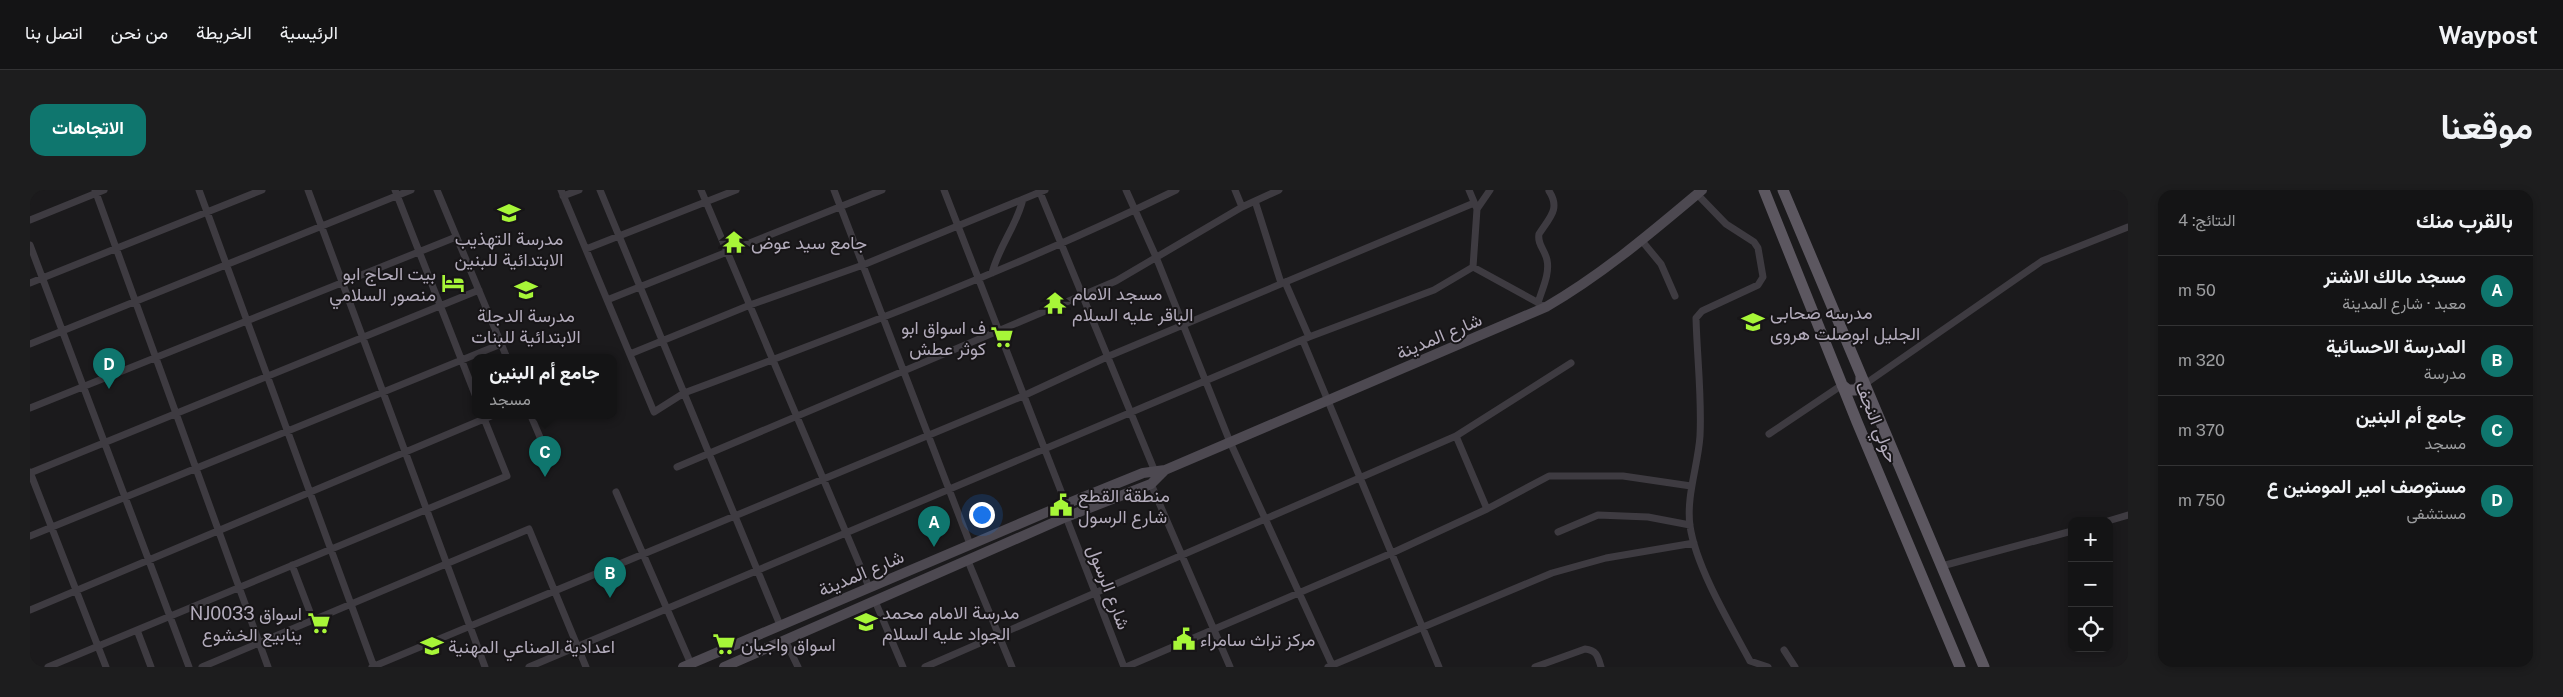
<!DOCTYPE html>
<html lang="ar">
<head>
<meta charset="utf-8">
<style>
  body { margin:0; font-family:"Public Sans",Vazirmatn,sans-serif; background:#1d1d1e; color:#f1f3f6; direction:rtl }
  .controls { position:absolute; right:15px; bottom:15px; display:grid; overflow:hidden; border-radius:10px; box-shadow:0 2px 8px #0003 }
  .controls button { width:45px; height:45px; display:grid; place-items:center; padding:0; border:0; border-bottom:1px solid #333334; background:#141415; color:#f1f3f6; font:25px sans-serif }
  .you { position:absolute; left:951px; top:324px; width:18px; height:18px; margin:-12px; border:4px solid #fff; border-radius:50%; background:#1a73e8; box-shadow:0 0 0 8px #1a73e833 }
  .badge { display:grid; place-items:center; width:32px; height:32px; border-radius:50%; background:#0f766e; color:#fff; font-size:16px; font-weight:700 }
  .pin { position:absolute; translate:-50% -41px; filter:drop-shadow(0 1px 2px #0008) }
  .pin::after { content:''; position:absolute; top:26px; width:18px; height:15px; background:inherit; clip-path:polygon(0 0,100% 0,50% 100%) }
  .popup { position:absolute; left:442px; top:164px; width:145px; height:65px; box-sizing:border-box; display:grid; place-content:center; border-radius:10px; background:#141415; filter:drop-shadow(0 1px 4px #0005); font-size:16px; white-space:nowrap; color:#9d9ea0 }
  .popup b { font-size:19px; color:#f1f3f6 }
  .popup::after { content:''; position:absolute; left:50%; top:100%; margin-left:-10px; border:10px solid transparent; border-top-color:#141415 }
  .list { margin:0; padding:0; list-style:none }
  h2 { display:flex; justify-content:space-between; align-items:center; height:65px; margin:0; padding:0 20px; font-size:21px }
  h2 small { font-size:16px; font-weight:400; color:#9d9ea0 }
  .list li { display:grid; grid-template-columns:32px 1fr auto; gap:15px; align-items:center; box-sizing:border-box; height:70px; padding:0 20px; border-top:1px solid #333334 }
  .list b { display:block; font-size:19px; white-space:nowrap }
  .list p { margin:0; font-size:16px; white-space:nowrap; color:#9d9ea0 }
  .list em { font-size:16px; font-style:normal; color:#9d9ea0 }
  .icon { flex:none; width:28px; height:28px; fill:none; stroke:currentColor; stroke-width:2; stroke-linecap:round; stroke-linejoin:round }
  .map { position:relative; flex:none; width:2098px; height:477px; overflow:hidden; direction:ltr; border-radius:15px }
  header { display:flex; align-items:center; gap:30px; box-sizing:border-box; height:70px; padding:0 25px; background:#141415; border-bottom:1px solid #333334 }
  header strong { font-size:24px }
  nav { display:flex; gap:28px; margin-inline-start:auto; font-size:18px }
  .intro { display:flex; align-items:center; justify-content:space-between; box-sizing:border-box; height:120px; padding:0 30px }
  h1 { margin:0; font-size:35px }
  .button { padding:12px 22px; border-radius:15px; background:#0f766e; color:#fff; font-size:18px; font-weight:700 }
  main { display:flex; gap:30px; padding:0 30px }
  aside { flex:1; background:#141415; border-radius:15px; box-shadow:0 2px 8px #0003 }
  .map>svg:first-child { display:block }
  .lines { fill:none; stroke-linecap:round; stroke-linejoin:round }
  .minor { stroke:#3e3b41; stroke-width:7 }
  .secondary { stroke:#4d4951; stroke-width:10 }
  .primary { stroke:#5c5760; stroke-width:11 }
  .labels { text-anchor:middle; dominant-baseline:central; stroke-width:4; stroke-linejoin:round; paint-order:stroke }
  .poi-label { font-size:18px; fill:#b3acbc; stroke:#171517; text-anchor:start }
  .street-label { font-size:18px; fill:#b3acbc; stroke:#171517 }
</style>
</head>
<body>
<header>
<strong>Waypost</strong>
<nav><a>الرئيسية</a><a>الخريطة</a><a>من نحن</a><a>اتصل بنا</a></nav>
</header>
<div class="intro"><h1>موقعنا</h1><a class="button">الاتجاهات</a></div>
<main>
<aside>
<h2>بالقرب منك<small>النتائج: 4</small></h2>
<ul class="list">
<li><span class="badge">A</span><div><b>مسجد مالك الاشتر</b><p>معبد · شارع المدينة</p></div><em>50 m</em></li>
<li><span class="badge">B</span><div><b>المدرسة الاحسائية</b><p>مدرسة</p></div><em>320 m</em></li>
<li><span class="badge">C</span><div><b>جامع أم البنين</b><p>مسجد</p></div><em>370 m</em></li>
<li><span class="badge">D</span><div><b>مستوصف امير المومنين ع</b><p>مستشفى</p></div><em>750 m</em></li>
</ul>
</aside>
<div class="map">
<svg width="2098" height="477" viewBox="0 0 2098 477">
  <rect width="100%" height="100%" fill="#1b1a1c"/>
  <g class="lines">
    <!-- minor -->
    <path class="minor" d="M65 0 238 477
      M169 0 344 477
      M278 0 455 477
      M365 0 446 207
      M407 0 477 168
      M531 0 624 222 654 203C820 141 987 78 1146 0
      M570 0 750 435
      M671 0 839 397
      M804 0 940 354
      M914 0 1036 314
      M1009 0 1126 284
      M1096 0 1126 67 1200 252 1303 477
      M1205 0 1212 17
      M1439 0 1447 19 1443 77
      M1667 4 1696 34 1724 52 1728 58 1733 87 1728 95 1672 121 1666 128C1667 167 1672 207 1670 246 1668 276 1656 306 1660 336 1666 377 1700 434 1720 471L1738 477
      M533 6 549 0
      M1225 11 1251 93
      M1447 19 1460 0
      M0 30 74 0
      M1612 51 1631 74 1645 106
      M0 55 159 477
      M556 59 706 0
      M962 83C969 56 987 35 993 9
      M1255 92 1279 147
      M0 93 232 0
      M577 110 852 0
      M1508 113C1512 99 1520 84 1517 70 1515 60 1507 54 1509 44 1519 28 1531 19 1519 1
      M1273 151 1409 477
      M0 154 381 0
      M600 164 720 115 833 75 1015 0
      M1835 194 2012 71 2098 37
      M0 218 426 47
      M501 226 518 266
      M1739 244 1812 195
      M1426 246 1457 319
      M647 277 1086 91 1212 17 1249 0
      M0 282 76 477
      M0 283 449 100
      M1121 294 1200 477
      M586 302 661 474
      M1036 327 1094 477
      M2078 331 2098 325
      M1528 342 1568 325 1618 327 1660 335
      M0 346 471 154
      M938 371 982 477
      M262 375 283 430
      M1912 376 2042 341
      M845 411 873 477
      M0 420 461 226
      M107 440 121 477
      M755 450 768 477
      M1754 460 1765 477
      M18 477 477 286 453 226
      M172 477 499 339 556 477
      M342 477 993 206 1079 166 1444 13
      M499 477 1279 147 1404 100 1443 77 1516 117
      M895 477 1426 246 1541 173
      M1096 477 1362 363 1457 319 1519 286H1593L1661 296
      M1298 477 1522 383 1576 368 1664 353
      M1505 477 1555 459C1567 460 1568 467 1571 477"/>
    <!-- secondary -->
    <path class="secondary" d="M653 477 1036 314 1113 283 1135 280 1516 117C1573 84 1622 42 1672 0
      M694 477 1036 327 1121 294 1135 280"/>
    <!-- primary -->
    <path class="primary" d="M1734 0 1827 232 1930 477
      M1753 0 1954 477
      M1812 195 1818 200H1826L1831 194V187"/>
  </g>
  <!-- icons -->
  <defs>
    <symbol id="school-bare" viewBox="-9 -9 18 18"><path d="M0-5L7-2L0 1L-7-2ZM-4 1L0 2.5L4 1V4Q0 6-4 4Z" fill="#a7f638" stroke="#171517" stroke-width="2.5" paint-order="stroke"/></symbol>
    <symbol id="temple-bare" viewBox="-9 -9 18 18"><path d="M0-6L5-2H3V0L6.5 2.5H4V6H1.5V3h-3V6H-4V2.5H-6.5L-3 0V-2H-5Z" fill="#a7f638" stroke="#171517" stroke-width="2.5" paint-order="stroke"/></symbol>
    <symbol id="hotel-bare" viewBox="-9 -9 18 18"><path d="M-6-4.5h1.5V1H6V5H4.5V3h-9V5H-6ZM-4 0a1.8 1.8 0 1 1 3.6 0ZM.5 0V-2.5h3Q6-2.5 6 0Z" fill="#a7f638" stroke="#171517" stroke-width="2.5" paint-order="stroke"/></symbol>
    <symbol id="supermarket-bare" viewBox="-9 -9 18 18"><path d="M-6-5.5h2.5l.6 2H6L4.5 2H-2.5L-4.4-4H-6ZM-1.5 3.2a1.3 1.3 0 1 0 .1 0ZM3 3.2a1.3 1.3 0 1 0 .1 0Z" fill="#a7f638" stroke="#171517" stroke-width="2.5" paint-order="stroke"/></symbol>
    <symbol id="civic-bare" viewBox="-9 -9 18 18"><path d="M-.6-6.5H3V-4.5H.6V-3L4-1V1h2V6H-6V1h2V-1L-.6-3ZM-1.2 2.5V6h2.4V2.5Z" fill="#a7f638" stroke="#171517" stroke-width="2.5" paint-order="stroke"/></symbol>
  </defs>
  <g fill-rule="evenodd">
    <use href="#school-bare" x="463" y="7" width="32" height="32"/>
    <use href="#temple-bare" x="688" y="36" width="32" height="32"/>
    <use href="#hotel-bare" x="407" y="77" width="32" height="32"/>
    <use href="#school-bare" x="480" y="84" width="32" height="32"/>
    <use href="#temple-bare" x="1009" y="97" width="32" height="32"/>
    <use href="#school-bare" x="1707" y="116" width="32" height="32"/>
    <use href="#supermarket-bare" x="956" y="131" width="32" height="32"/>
    <use href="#civic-bare" x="1015" y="299" width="32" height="32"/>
    <use href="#school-bare" x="820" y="416" width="32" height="32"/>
    <use href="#supermarket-bare" x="273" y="417" width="32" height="32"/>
    <use href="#civic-bare" x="1138" y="433" width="32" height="32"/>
    <use href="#supermarket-bare" x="678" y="438" width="32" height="32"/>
    <use href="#school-bare" x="386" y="440" width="32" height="32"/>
  </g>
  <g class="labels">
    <!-- poi labels -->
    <g class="poi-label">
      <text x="479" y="48" text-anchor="middle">مدرسة التهذيب<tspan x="479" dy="21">الابتدائية للبنين</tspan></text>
      <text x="721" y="52">جامع سيد عوض</text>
      <text x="406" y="83" text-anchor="end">بيت الحاج ابو<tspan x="406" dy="21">منصور السلامي</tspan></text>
      <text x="1042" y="103">مسجد الامام<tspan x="1042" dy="21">الباقر عليه السلام</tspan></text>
      <text x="1740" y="122">مدرسه صحابی<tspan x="1740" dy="21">الجلیل ابوصلت هروی</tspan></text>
      <text x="496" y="125" text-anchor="middle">مدرسة الدجلة<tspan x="496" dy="21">الابتدائية للبنات</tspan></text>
      <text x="956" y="137" text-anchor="end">ف اسواق ابو<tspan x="956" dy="21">كوثر عطش</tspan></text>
      <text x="1048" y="305">منطقة القطع<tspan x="1048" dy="21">شارع الرسول</tspan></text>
      <text x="852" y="422">مدرسة الامام محمد<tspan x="852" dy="21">الجواد عليه السلام</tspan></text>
      <text x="272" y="423" text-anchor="end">NJ0033 اسواق<tspan x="272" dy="21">ینابیع الخشوع</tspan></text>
      <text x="1170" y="449">مركز تراث سامراء</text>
      <text x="711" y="454">اسواق واجبان</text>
      <text x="418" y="456">اعدادية الصناعي المهنية</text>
    </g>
    <!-- street labels -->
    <g class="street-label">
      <text transform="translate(1409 146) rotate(-23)">شارع المدينة</text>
      <text transform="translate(1847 232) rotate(68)">حولي النجف</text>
      <text transform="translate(831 383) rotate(-23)">شارع المدينة</text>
      <text transform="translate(1079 397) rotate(69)">شارع الرسول</text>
    </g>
  </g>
</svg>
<div class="controls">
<button>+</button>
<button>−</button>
<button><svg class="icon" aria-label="locate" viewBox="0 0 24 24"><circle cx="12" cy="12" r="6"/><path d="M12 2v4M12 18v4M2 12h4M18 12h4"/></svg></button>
</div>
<div class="you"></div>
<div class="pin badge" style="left:904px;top:357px">A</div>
<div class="pin badge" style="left:580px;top:408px">B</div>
<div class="pin badge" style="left:515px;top:287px">C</div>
<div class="popup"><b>جامع أم البنين</b>مسجد</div>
<div class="pin badge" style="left:79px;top:199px">D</div>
</div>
</main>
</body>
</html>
